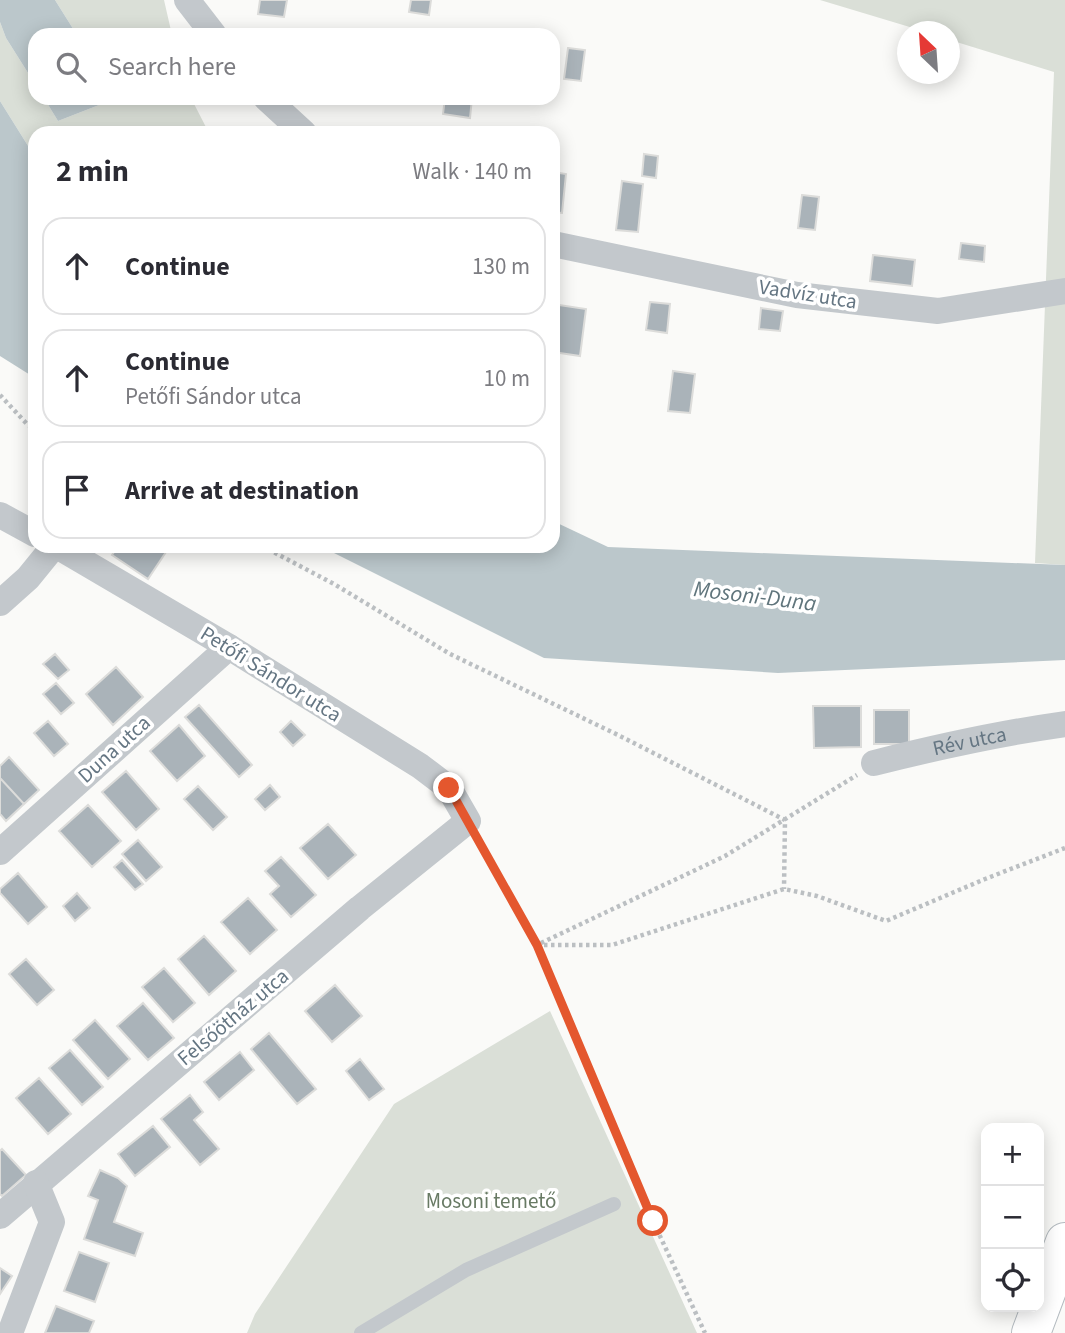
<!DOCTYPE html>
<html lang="en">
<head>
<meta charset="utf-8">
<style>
  body { margin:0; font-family:"Source Sans 3",sans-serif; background:#f2f2f3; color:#2b2b33 }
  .controls { position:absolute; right:21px; bottom:21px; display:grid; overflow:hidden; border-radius:14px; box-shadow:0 4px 18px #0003 }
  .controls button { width:63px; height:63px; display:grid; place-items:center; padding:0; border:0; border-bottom:2px solid #e1e1e2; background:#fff; color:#2b2b33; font:35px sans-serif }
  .compass { position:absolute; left:897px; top:21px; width:63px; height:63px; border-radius:50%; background:#fff; box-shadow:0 4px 18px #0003; rotate:335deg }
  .stop { position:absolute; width:21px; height:21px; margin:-16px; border:5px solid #e4572e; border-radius:50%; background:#fff }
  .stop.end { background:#e4572e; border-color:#fff; box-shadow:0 2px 7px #0008 }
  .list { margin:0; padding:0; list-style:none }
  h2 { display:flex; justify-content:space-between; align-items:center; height:91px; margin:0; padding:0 28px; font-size:30px }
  h2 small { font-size:23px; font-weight:400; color:#7c7c81 }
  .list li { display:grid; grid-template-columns:46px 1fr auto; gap:21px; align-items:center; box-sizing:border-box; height:98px; margin:0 14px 14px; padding:0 14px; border:2px solid #e1e1e2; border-radius:21px }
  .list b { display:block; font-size:26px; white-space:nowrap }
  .list p { margin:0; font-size:23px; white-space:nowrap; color:#7c7c81 }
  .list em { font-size:23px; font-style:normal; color:#7c7c81 }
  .icon { flex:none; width:38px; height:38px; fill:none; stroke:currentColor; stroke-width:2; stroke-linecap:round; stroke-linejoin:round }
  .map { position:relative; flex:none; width:1065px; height:1333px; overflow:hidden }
  .search { position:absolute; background:#fff; box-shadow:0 4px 18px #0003; left:28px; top:28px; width:532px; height:77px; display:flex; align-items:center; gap:18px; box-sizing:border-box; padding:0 24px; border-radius:21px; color:#7c7c81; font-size:26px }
  .panel { position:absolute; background:#fff; box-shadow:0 4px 18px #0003; left:28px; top:126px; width:532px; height:427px; border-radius:21px }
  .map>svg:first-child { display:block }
  .green { fill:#dadfd7 }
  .water { fill:#bbc7cb }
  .building { fill:#aab3b9; stroke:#dcdcda; stroke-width:2 }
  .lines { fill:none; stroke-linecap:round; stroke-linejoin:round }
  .secondary-casing { stroke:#b3babf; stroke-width:40 }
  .path { stroke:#bbbfc2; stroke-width:4.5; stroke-dasharray:3.5 3.5; stroke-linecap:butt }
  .service { stroke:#c3c8cc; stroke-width:14 }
  .minor { stroke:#c3c8cc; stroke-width:26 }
  .secondary { stroke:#fff; stroke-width:38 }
  .route { stroke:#e4572e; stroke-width:9 }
  .labels { text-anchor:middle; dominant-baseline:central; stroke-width:7; stroke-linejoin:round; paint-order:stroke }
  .street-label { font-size:21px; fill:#657683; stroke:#fff }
  .park-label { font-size:21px; fill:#687a64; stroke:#fff }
  .water-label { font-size:23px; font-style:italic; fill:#60757c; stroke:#fff }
</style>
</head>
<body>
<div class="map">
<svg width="1065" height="1333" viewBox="0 0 1065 1333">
  <rect width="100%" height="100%" fill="#fafaf8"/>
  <!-- green -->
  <path class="green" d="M55 0H164L172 35H77Z
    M820 0H1065V565L1035 563 1054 72 950 40V32L923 31Z
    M0 22 6 38 35 84V98H44L58 121 117 98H191L209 133H35V157L0 101Z
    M550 1011 697 1333H247L255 1314 394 1104Z"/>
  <!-- water -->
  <path class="water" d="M0 0H55L77 35H35V84L6 38 0 22Z
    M44 98H117L58 121Z
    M0 101 35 157V378L0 356Z
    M553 521 608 547 1065 565V660L778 673 544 658 320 546H553Z"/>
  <!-- building -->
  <path class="building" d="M260 0H287L284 17 258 14Z
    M411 0H431L429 15 409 12Z
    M499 30 512 32V35H499Z
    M568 48 585 50 581 81 564 79Z
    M445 98H472L470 118 443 114Z
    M644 154 658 156 656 178 642 176Z
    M553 172 566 174 562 213 553 212Z
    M622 181 643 184 638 232 616 230Z
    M802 195 819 197 815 230 798 228Z
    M961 243 985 246 984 262 959 259Z
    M873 255 915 260 912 286 870 281Z
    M650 302 670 304 667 333 646 330Z
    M559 305 586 309 580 356 553 352Z
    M761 308 783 311 780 331 759 329Z
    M673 371 695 374 690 413 668 411Z
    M118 546H170L148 579 112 555Z
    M55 654 69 670 58 679 43 664Z
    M116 667 143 697 113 725 86 694Z
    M56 683 74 703 61 714 43 694Z
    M199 705 252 765 239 777 185 717Z
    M813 706H861V747L814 748Z
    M874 710H909V744H874Z
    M48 721 68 744 54 756 34 733Z
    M291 721 305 735 293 746 280 732Z
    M179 725 205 756 177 781 150 751Z
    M9 757 39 790 24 804 0 778V766Z
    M126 771 159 809 136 830 102 792Z
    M0 778 24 804 6 821 0 814Z
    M270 785 280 797 265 810 255 799Z
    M198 786 227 817 213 830 184 799Z
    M88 805 121 841 92 867 59 831Z
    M328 824 356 855 328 879 300 848Z
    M138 840 162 867 146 881 122 854Z
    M281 857 316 895 291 917 270 894 279 886 265 871Z
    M122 860 143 884 135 890 114 867Z
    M18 873 47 907 28 924 0 893V889Z
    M77 893 90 908 75 921 63 906Z
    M248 898 277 930 250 954 221 922Z
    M204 936 236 971 209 995 178 959Z
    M26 959 54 990 37 1005 9 974Z
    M164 968 195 1003 173 1022 142 987Z
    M335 985 362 1016 332 1042 305 1011Z
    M143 1003 174 1038 148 1060 117 1026Z
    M95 1020 130 1059 108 1079 73 1040Z
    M269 1033 316 1089 297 1104 251 1049Z
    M70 1050 103 1087 82 1105 49 1068Z
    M240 1052 254 1070 219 1100 204 1082Z
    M360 1059 384 1089 369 1100 346 1071Z
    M39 1078 71 1114 48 1134 16 1098Z
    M190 1095 203 1112 194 1120 219 1149 200 1165 161 1119Z
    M153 1126 170 1147 135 1176 118 1154Z
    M2 1149 26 1175 2 1196 0 1194V1151Z
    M100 1170 118 1178 127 1186 114 1222 143 1233 135 1256 84 1239 98 1200 88 1196Z
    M79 1252 109 1263 95 1302 64 1291Z
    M0 1268 12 1276 0 1294Z
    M56 1306 94 1321 89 1333H45Z"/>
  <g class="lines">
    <defs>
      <path id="secondary" d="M1031 1333 1065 1242"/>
    </defs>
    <!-- secondary casing -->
    <use href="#secondary" class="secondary-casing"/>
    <!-- path -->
    <path class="path" d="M0 395 27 424 35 430
      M262 546 334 584 450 654 618 735 785 820 784 889
      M479 841 537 945 653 1221 705 1333
      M541 943 725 856 857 775
      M537 945H612L784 889 817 896 886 921 985 879 1065 848"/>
    <!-- service -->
    <path class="service" d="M361 1333 466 1270 614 1204"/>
    <!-- minor -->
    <g class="minor">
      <path d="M187 0 214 35"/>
      <path d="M266 98 304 133"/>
      <path d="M553 244 797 295 938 311 1065 291"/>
      <path d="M0 515 35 534"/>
      <path d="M0 603 28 578 54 546"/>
      <path id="s1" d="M874 763C937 747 1001 733 1065 724"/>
      <path d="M0 852 229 647"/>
      <path d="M0 1216 360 908 468 821 449 788 420 766 229 647 57 546"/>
      <path d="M10 1333 52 1222 36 1183"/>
    </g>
    <!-- secondary -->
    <use href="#secondary" class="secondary"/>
  </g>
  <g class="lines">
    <!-- route -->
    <path class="route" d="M449 788 537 945 653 1221"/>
  </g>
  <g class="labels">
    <!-- street labels -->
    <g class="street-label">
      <text transform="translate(808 294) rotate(9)">Vadvíz utca</text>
      <text transform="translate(271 674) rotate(32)">Petőfi Sándor utca</text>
      <text stroke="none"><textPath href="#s1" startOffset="98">Rév utca</textPath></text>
      <text transform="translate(114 749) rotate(-42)">Duna utca</text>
      <text transform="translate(233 1017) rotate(-40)">Felsőötház utca</text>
    </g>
    <!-- park labels -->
    <g class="park-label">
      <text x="491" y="1201">Mosoni temető</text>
    </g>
    <!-- water labels -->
    <g class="water-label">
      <text transform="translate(755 596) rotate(7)">Mosoni-Duna</text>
    </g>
  </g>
</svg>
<div class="controls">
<button>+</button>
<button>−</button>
<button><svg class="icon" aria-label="locate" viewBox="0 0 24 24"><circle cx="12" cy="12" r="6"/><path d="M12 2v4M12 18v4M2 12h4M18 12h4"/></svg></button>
</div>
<svg class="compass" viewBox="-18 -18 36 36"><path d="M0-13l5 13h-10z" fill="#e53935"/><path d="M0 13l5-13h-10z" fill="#7c7c81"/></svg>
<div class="stop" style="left:653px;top:1221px"></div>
<div class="stop end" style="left:449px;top:788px"></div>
<div class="search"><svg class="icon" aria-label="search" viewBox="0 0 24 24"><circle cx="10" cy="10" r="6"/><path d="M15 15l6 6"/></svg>Search here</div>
<section class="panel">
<h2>2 min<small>Walk · 140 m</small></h2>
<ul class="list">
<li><svg class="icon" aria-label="ahead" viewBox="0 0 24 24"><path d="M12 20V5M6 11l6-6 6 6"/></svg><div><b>Continue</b></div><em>130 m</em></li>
<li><svg class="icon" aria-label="ahead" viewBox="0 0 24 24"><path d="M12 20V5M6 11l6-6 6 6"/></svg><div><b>Continue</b><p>Petőfi Sándor utca</p></div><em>10 m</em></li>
<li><svg class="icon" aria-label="arrive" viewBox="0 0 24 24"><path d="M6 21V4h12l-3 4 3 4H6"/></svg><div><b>Arrive at destination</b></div></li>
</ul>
</section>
</div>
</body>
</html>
